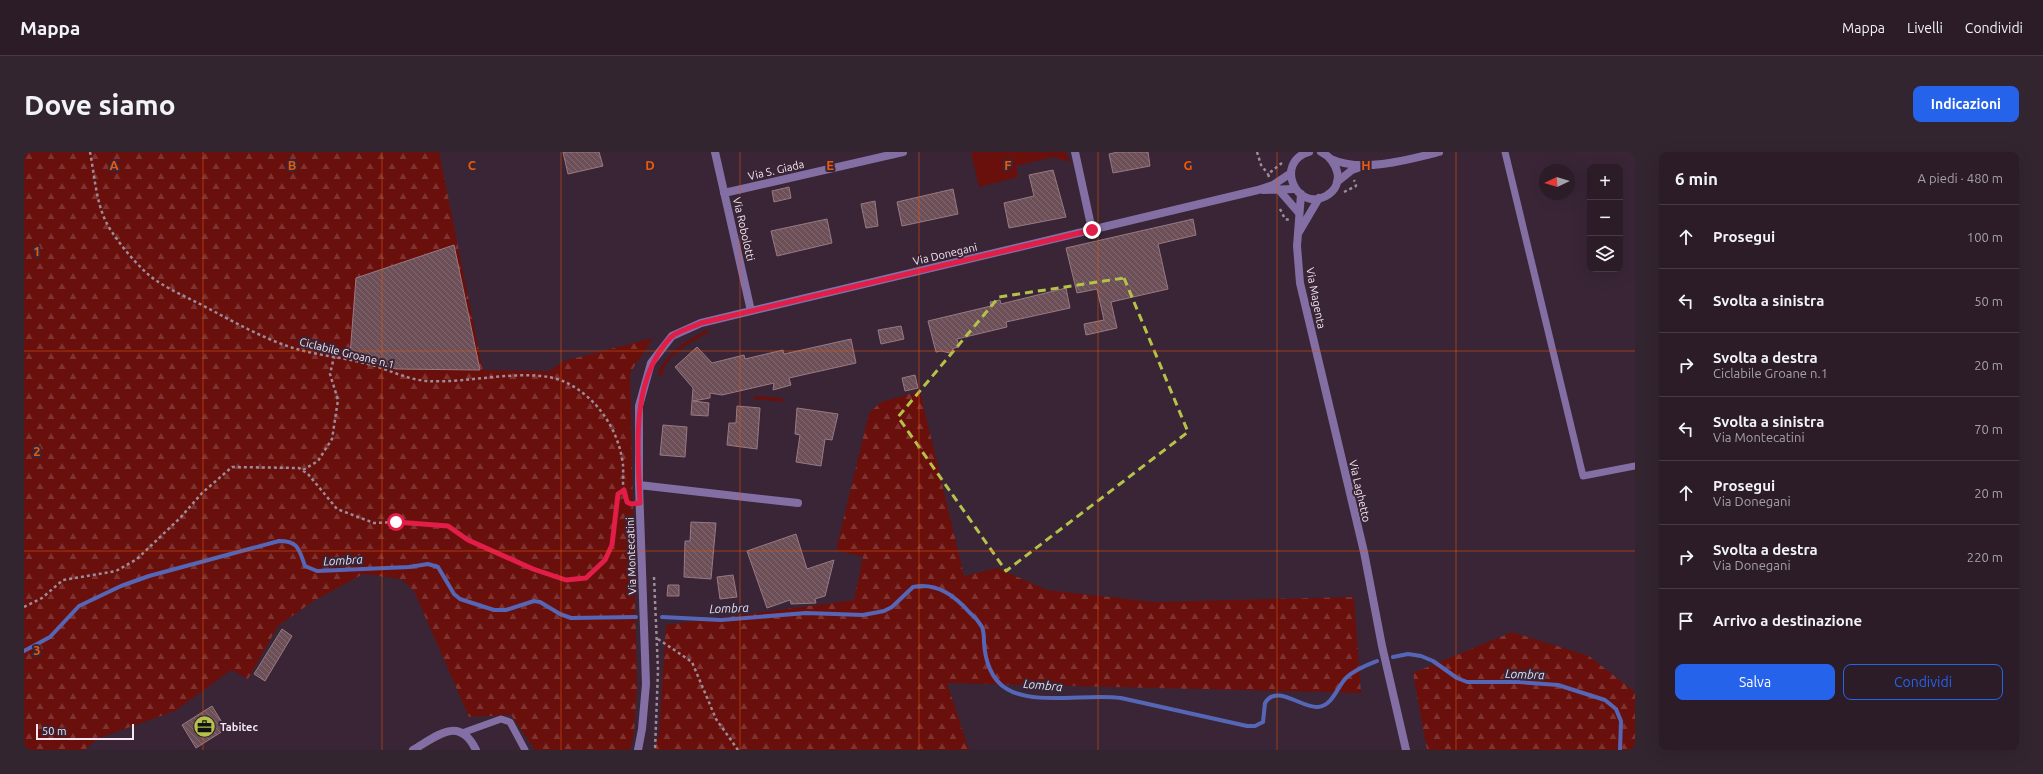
<!DOCTYPE html>
<html lang="it">
<head>
<meta charset="utf-8">
<style>
  body { margin:0; font-family:Ubuntu,sans-serif; background:#332530; color:#f1f3f6 }
  .controls { position:absolute; right:12px; top:12px; display:grid; overflow:hidden; border-radius:8px; box-shadow:0 4px 16px #0002 }
  .controls button { width:36px; height:36px; display:grid; place-items:center; padding:0; border:0; border-bottom:1px solid #473a45; background:#2b1c28; color:#f1f3f6; font:20px sans-serif }
  .compass { position:absolute; left:1515px; top:12px; width:36px; height:36px; border-radius:50%; background:#2b1c28; box-shadow:0 4px 16px #0002; rotate:266deg }
  .scale { position:absolute; left:12px; bottom:10px; width:98px; box-sizing:border-box; padding-left:4px; border:2px solid #f4e6f2; border-top:0; font-size:11px; line-height:14px; white-space:nowrap; color:#f4e6f2; -webkit-text-stroke:3px #392536; paint-order:stroke }
  .stop { position:absolute; width:12px; height:12px; margin:-9px; border:3px solid #e11d48; border-radius:50%; background:#fff }
  .stop.end { background:#e11d48; border-color:#fff; box-shadow:0 1px 4px #0008 }
  .list { margin:0; padding:0; list-style:none }
  h2 { display:flex; justify-content:space-between; align-items:center; height:52px; margin:0; padding:0 16px; font-size:17px }
  h2 small { font-size:13px; font-weight:400; color:#a6a1a8 }
  .list li { display:grid; grid-template-columns:26px 1fr auto; gap:12px; align-items:center; box-sizing:border-box; height:64px; padding:0 16px; border-top:1px solid #473a45 }
  .list b { display:block; font-size:15px; white-space:nowrap }
  .list p { margin:0; font-size:13px; white-space:nowrap; color:#a6a1a8 }
  .list em { font-size:13px; font-style:normal; color:#a6a1a8 }
  .actions { display:flex; gap:8px; padding:12px 16px }
  .actions a { flex:1; padding:9px 0; border:1px solid #2563eb; border-radius:8px; text-align:center; font-size:14px; color:#2563eb }
  .actions .main { background:#2563eb; color:#fff }
  .icon { flex:none; width:22px; height:22px; fill:none; stroke:currentColor; stroke-width:2; stroke-linecap:round; stroke-linejoin:round }
  .map { position:relative; flex:none; width:1611px; height:598px; overflow:hidden; border-radius:8px }
  header { display:flex; align-items:center; gap:24px; box-sizing:border-box; height:56px; padding:0 20px; background:#2b1c28; border-bottom:1px solid #473a45 }
  header strong { font-size:19px }
  nav { display:flex; gap:22px; margin-inline-start:auto; font-size:14px }
  .intro { display:flex; align-items:center; justify-content:space-between; box-sizing:border-box; height:96px; padding:0 24px }
  h1 { margin:0; font-size:28px }
  .button { padding:10px 18px; border-radius:8px; background:#2563eb; color:#fff; font-size:14px; font-weight:700 }
  main { display:flex; gap:24px; padding:0 24px }
  aside { flex:1; background:#2b1c28; border-radius:8px; box-shadow:0 4px 16px #0002 }
  .map>svg:first-child { display:block }
  .green { fill:#69100d }
  .forest { fill:url(#forest-firs) }
  .lines { fill:none; stroke-linecap:round; stroke-linejoin:round }
  .stream { stroke:#5666b6; stroke-width:4 }
  .building { fill:url(#building-back-hatch); stroke:#997a83 }
  .path { stroke:#9d8c9a; stroke-width:2.5; stroke-dasharray:3 3; stroke-linecap:butt }
  .service { stroke:#846fa5; stroke-width:7 }
  .minor { stroke:#846fa5; stroke-width:8 }
  .tertiary { stroke:#846fa5; stroke-width:8 }
  .route { stroke:#e11d48; stroke-width:5 }
  .marked { fill:none; stroke:#b5c249; stroke-width:3; stroke-dasharray:8 5; stroke-linejoin:round }
  .grid { fill:none; stroke:#e8590c; stroke-width:1; stroke-opacity:0.55 }
  .labels { text-anchor:middle; dominant-baseline:central; stroke-width:4; stroke-linejoin:round; paint-order:stroke }
  .street-label { font-size:11px; fill:#f4e6f2; stroke:#392536 }
  .poi-label { font-size:11px; font-weight:bold; fill:#f4e6f2; stroke:#392536; text-anchor:start }
  .water-label { font-size:12px; font-style:italic; fill:#dce3f9; stroke:#392536 }
  .grid-label { font-size:13px; text-anchor:middle; font-weight:bold; fill:#e8590c; stroke:#392536; stroke-width:4; stroke-linejoin:round; paint-order:stroke }
</style>
</head>
<body>
<header>
<strong>Mappa</strong>
<nav><a>Mappa</a><a>Livelli</a><a>Condividi</a></nav>
</header>
<div class="intro"><h1>Dove siamo</h1><a class="button">Indicazioni</a></div>
<main>
<div class="map">
<svg width="1611" height="598" viewBox="0 0 1611 598">
  <defs>
    <pattern id="forest-firs" width="22" height="20" patternUnits="userSpaceOnUse"><rect width="22" height="20" fill="#69100d"/><path d="M5 1l3.5 6h-7zM16 11l3.5 6h-7z" fill="#7f3331"/></pattern>
    <pattern id="building-back-hatch" width="6" height="6" patternUnits="userSpaceOnUse"><rect width="6" height="6" fill="#6c4f57"/><path d="M-1 5l2 2M0 0l6 6M5-1l2 2" fill="none" stroke="#826870"/></pattern>
  </defs>
  <rect width="100%" height="100%" fill="#392536"/>
  <!-- green -->
  <path class="green" d="M947 0H1042L1046 10 1029 5 992 14 994 25 955 35Z
    M684 178 686 180C672 187 636 206 639 224L633 222C643 201 663 187 684 178Z
    M729 244 758 246 759 250 730 247Z"/>
  <!-- forest -->
  <path class="forest" d="M0 0H415L459 218 525 219 540 209 629 186 606 221 613 535 610 581 606 598H511L487 563 445 565 390 439 377 427 339 422 288 450 254 474 224 527 207 518 151 559 75 586 60 598H0Z
    M896 239 940 424 973 416 1023 438 1130 450 1330 445 1337 541 923 531 945 598H630L635 582 642 473 830 448 839 405 812 398 845 261 857 250Z
    M1488 480 1565 504 1611 540V598H1403L1389 521Z"/>
  <g class="lines">
    <!-- stream -->
    <path class="stream" d="M638 465 697 468 782 461 839 463 860 459 868 455 889 435C913 430 931 444 946 461 951 465 955 470 958 475 960 480 960 485 960 490 961 508 967 528 983 537 1011 554 1065 541 1097 546L1223 574H1231L1239 570 1241 551C1252 531 1279 557 1294 555 1309 554 1313 534 1323 525 1332 517 1343 513 1353 509
      M0 499 26 485 55 454 97 434 125 424 255 389C275 389 275 398 281 414L293 419 385 415 404 412 414 415 430 442 436 447 470 458H482L510 449 516 450 536 462 547 466 612 465
      M1369 505 1384 502 1397 504 1409 509 1433 526 1443 530H1495L1534 533 1581 548 1592 557 1597 569 1596 598"/>
  </g>
  <!-- building -->
  <path class="building" d="M539 0H575L579 14 544 22Z
    M1094 0H1124L1126 14 1089 21 1085 2Z
    M1029 18 1042 65 985 76 980 51 1010 44 1005 23Z
    M765 35 767 46 750 50 748 39Z
    M929 37 934 62 878 74 873 50Z
    M851 49 854 74 842 76 837 52Z
    M803 67 808 91 753 104 747 79Z
    M1169 67 1172 83 1134 92 1144 137 1087 150 1093 176 1062 183 1060 172 1080 168 1073 137 1053 141 1042 96Z
    M430 93 456 218 372 217 326 203 332 126Z
    M1042 136 1046 156 982 170 983 175 933 187 935 195 930 196 926 201 917 199 912 200 904 169 967 154 966 150 976 148 977 152Z
    M877 174 880 187 857 192 854 178Z
    M827 187 832 211 765 226 767 233 749 238 750 231 698 243 686 241V246L669 249 685 251 684 264 667 263 669 236 651 215 673 195 688 211 720 203 721 207 759 198 760 202Z
    M891 223 894 236 881 239 878 226Z
    M713 254 736 256 733 297 703 293 705 271H712Z
    M773 256 814 262 808 288 801 287 797 314 772 310 776 283 771 282Z
    M639 273 663 275 661 305 636 303Z
    M667 370 692 371 687 427 660 425 661 389H666Z
    M772 382 783 417 810 408 801 444 791 447 792 451 767 452 766 448 743 456 723 399Z
    M709 423 713 445 696 447 693 425Z
    M644 433H655V444H643Z
    M258 477 268 484 241 529 230 522Z
    M188 554 202 577 172 596 158 573Z"/>
  <g class="lines">
    <!-- path -->
    <path class="path" d="M66 0C71 25 72 55 86 77 97 94 111 111 126 124 140 135 158 143 174 151 207 168 240 188 276 198 299 204 322 206 344 212 364 217 383 228 404 229 443 232 507 214 541 230 573 245 595 278 599 313 600 324 596 344 606 351
      M1233 0 1237 13 1244 22
      M1245 25 1244 22 1258 11
      M1320 40 1332 34 1330 28
      M1256 57 1261 67 1266 68
      M279 318 294 309 308 287 314 248 306 222 310 205
      M630 425 634 518 631 598
      M0 455 18 446 39 428 92 419 113 407 156 366 178 341 208 315 275 316 284 322 313 357 350 371 372 370 424 374 444 388 509 417 542 428 562 426 581 408 588 393 594 342 600 338
      M634 487 668 510 692 567 714 598"/>
    <!-- service -->
    <path class="service" d="M1481 0 1559 324 1611 314
      M438 581 477 567 486 570 501 598"/>
    <!-- minor -->
    <path class="minor" d="M691 0 727 159
      M1051 0 1068 78
      M1307 7C1337 21 1384 8 1415 0
      M1313 30 1328 18 1339 14
      M1239 38 1271 37
      M1255 38 1275 61
      M700 41 879 0
      M615 333 774 351
      M389 598C413 584 435 563 452 598
      M614 598 618 577 622 532 615 333V254L627 211 648 184 677 171 1234 38 1249 33 1267 21"/>
    <!-- tertiary -->
    <path class="tertiary" d="M1285 0C1250 10 1272 60 1302 44 1322 33 1314 8 1297 0
      M1277 42 1273 94 1276 131 1340 400 1358 494 1382 598
      M1275 80 1295 46"/>
  </g>
  <g class="lines">
    <!-- route -->
    <path class="route" d="M372 370 424 374 444 388 509 417 542 428 562 426 581 408 588 393 594 342 600 338 603 350 607 352 616 351C614 296 606 228 647 185 654 179 669 175 677 171L1068 78"/>
  </g>
  <!-- marked area -->
  <path class="marked" d="M1100 126 1164 280 982 419 874 265 975 145Z"/>
  <!-- grid -->
  <path class="grid" d="M179 0V598M358 0V598M537 0V598M716 0V598M895 0V598M1074 0V598M1253 0V598M1432 0V598M0 199H1611M0 399H1611"/>
  <!-- icons -->
  <defs>
    <symbol id="office-disc" viewBox="-11 -11 22 22"><circle r="9.5" fill="#b5c249" stroke="#392536"/><path d="M-6-3h4V-5.5h4V-3h4V5H-6ZM-1-4.5V-3h2v-1.5ZM-6 0V1H6V0Z" fill="#111"/></symbol>
  </defs>
  <g fill-rule="evenodd">
    <use href="#office-disc" x="168" y="562" width="25" height="25"/>
  </g>
  <g class="labels">
    <!-- street labels -->
    <g class="street-label">
      <text transform="translate(752 18) rotate(-13)">Via S. Giada</text>
      <text transform="translate(720 77) rotate(77)">Via Robolotti</text>
      <text transform="translate(921 102) rotate(-13)">Via Donegani</text>
      <text transform="translate(1292 146) rotate(79)">Via Magenta</text>
      <text transform="translate(323 201) rotate(14)">Ciclabile Groane n.1</text>
      <text transform="translate(1336 339) rotate(77)">Via Laghetto</text>
      <text transform="translate(607 404) rotate(-92)">Via Montecatini</text>
    </g>
    <!-- poi labels -->
    <g class="poi-label">
      <text x="196" y="575">Tabitec</text>
    </g>
    <!-- water labels -->
    <g class="water-label">
      <text transform="translate(319 408) rotate(-3)">Lombra</text>
      <text transform="translate(705 456) rotate(-2)">Lombra</text>
      <text transform="translate(1501 522) rotate(2)">Lombra</text>
      <text transform="translate(1019 533) rotate(5)">Lombra</text>
    </g>
  </g>
  <g class="grid-label">
    <text x="90" y="18">A</text>
    <text x="268" y="18">B</text>
    <text x="448" y="18">C</text>
    <text x="626" y="18">D</text>
    <text x="806" y="18">E</text>
    <text x="984" y="18">F</text>
    <text x="1164" y="18">G</text>
    <text x="1342" y="18">H</text>
    <text x="13" y="104">1</text>
    <text x="13" y="304">2</text>
    <text x="13" y="503">3</text>
  </g>
</svg>
<div class="controls">
<button>+</button>
<button>−</button>
<button><svg class="icon" aria-label="layers" viewBox="0 0 24 24"><path d="M12 4l9 5-9 5-9-5zM3 14l9 5 9-5"/></svg></button>
</div>
<svg class="compass" viewBox="-18 -18 36 36"><path d="M0-13l5 13h-10z" fill="#e53935"/><path d="M0 13l5-13h-10z" fill="#a6a1a8"/></svg>
<div class="scale">50 m</div>
<div class="stop" style="left:372px;top:370px"></div>
<div class="stop end" style="left:1068px;top:78px"></div>
</div>
<aside>
<h2>6 min<small>A piedi · 480 m</small></h2>
<ul class="list">
<li><svg class="icon" aria-label="ahead" viewBox="0 0 24 24"><path d="M12 20V5M6 11l6-6 6 6"/></svg><div><b>Prosegui</b></div><em>100 m</em></li>
<li><svg class="icon" aria-label="left" viewBox="0 0 24 24"><path d="M17 20v-9H6M10 6l-5 5 5 5"/></svg><div><b>Svolta a sinistra</b></div><em>50 m</em></li>
<li><svg class="icon" aria-label="right" viewBox="0 0 24 24"><path d="M7 20v-9h11M14 6l5 5-5 5"/></svg><div><b>Svolta a destra</b><p>Ciclabile Groane n.1</p></div><em>20 m</em></li>
<li><svg class="icon" aria-label="left" viewBox="0 0 24 24"><path d="M17 20v-9H6M10 6l-5 5 5 5"/></svg><div><b>Svolta a sinistra</b><p>Via Montecatini</p></div><em>70 m</em></li>
<li><svg class="icon" aria-label="ahead" viewBox="0 0 24 24"><path d="M12 20V5M6 11l6-6 6 6"/></svg><div><b>Prosegui</b><p>Via Donegani</p></div><em>20 m</em></li>
<li><svg class="icon" aria-label="right" viewBox="0 0 24 24"><path d="M7 20v-9h11M14 6l5 5-5 5"/></svg><div><b>Svolta a destra</b><p>Via Donegani</p></div><em>220 m</em></li>
<li><svg class="icon" aria-label="arrive" viewBox="0 0 24 24"><path d="M6 21V4h12l-3 4 3 4H6"/></svg><div><b>Arrivo a destinazione</b></div></li>
</ul>
<div class="actions"><a class="main">Salva</a><a>Condividi</a></div>
</aside>
</main>
</body>
</html>
